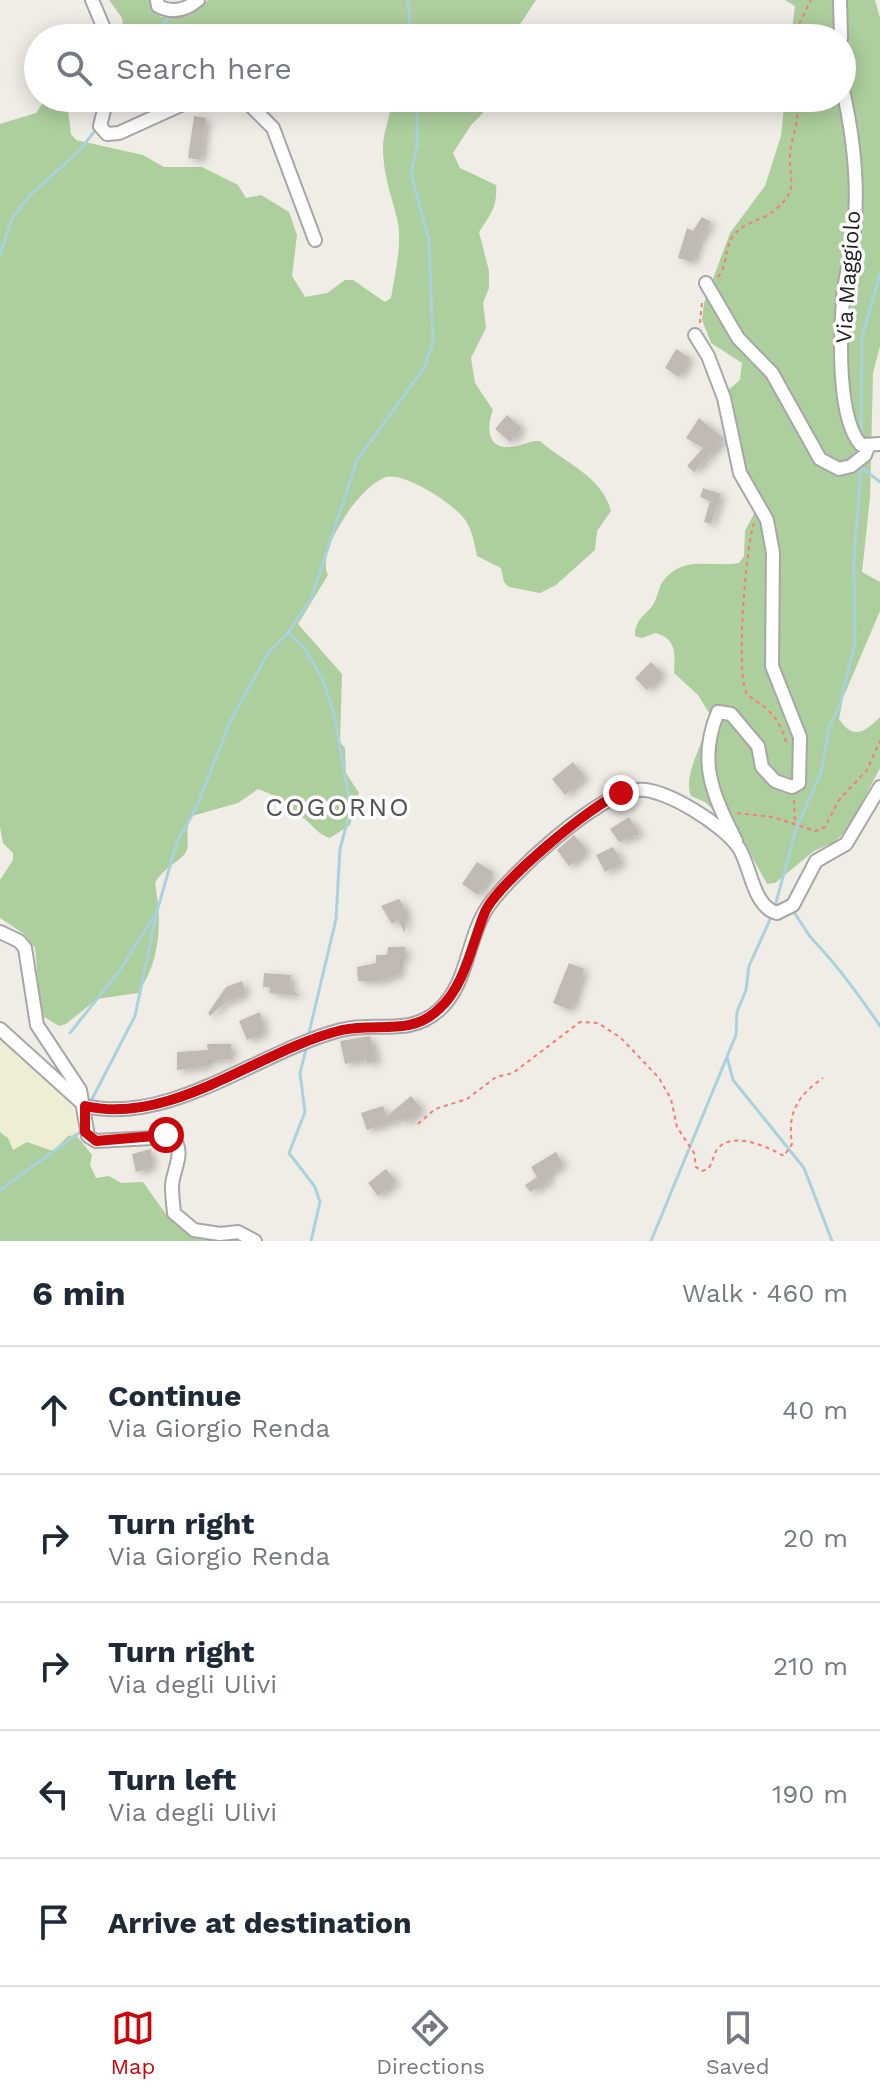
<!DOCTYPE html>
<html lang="en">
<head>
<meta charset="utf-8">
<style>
  body { margin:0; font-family:"Work Sans",sans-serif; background:#f6f6f7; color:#1f2937 }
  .stop { position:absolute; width:24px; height:24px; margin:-18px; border:6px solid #c8080d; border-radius:50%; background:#fff }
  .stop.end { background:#c8080d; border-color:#fff; box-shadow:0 2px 8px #0008 }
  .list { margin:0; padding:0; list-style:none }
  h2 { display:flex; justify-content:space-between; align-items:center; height:104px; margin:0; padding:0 32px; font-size:34px }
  h2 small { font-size:26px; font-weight:400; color:#747a83 }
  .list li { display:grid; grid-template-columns:52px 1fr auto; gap:24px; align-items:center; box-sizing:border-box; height:128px; padding:0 32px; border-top:2px solid #e0e1e3 }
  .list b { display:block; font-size:30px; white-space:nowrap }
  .list p { margin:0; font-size:26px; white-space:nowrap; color:#747a83 }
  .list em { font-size:26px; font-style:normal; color:#747a83 }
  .icon { flex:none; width:44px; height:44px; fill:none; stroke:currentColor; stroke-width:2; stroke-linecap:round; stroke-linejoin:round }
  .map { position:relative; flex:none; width:880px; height:1241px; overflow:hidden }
  .search { position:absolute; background:#fff; box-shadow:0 4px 20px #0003; left:24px; right:24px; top:24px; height:88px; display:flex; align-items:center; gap:20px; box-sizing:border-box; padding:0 28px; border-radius:44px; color:#747a83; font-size:30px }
  .sheet { height:744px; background:#fff }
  nav { display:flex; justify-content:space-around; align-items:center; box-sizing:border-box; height:112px; border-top:2px solid #e0e1e3; background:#fff; font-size:22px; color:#747a83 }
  nav a { display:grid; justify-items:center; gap:4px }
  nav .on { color:#c8080d }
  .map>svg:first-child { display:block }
  .farmland { fill:#edeed3 }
  .forest { fill:#adce9d }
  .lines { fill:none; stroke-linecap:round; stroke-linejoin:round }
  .stream { stroke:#a9d2dc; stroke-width:3 }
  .building { fill:#c1b9b3; filter:url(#shadow) }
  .minor-casing { stroke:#a7a7a7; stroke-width:16 }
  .path { stroke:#f47e74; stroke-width:2; stroke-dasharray:4 4; stroke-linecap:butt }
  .minor { stroke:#fff; stroke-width:12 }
  .route { stroke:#c8080d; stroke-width:10 }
  .labels { text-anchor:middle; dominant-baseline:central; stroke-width:7; stroke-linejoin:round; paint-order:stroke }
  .street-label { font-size:22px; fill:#202020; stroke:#fff }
  .quarter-label { font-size:26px; letter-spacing:2px; fill:#535353; stroke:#fff }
</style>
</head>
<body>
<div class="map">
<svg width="880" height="1241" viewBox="0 0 880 1241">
  <defs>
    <filter id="shadow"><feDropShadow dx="4.5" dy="2.5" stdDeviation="4" flood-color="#0004"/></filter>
  </defs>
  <rect width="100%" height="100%" fill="#f0ede7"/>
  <!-- farmland -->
  <path class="farmland" d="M0 1039 52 1084 77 1115 76 1135 68 1136 53 1151 27 1142 12 1150 8 1138 0 1132Z"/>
  <!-- forest -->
  <path class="forest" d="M109 0H150L161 17 190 15 208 0H536L511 38H125L122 18Z
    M785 0H875L880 18V346L873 373 870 498 862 572 880 582V611L843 698 839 719C853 740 864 733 880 717V768L849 827 835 842 814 851 775 883 767 884 740 835 705 802 691 796C682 774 705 741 711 716L698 695 674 673C675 653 677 640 656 633L642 638 635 636C635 619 644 617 653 605 658 597 658 588 663 581 684 554 711 568 739 563L744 556 745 531 760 502 747 474 727 391 740 380 742 363 711 343 702 320 704 303 730 233 765 186 781 136 785 98H842V38H791L795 6Z
    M46 98H65L67 102 71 134 76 140 143 155 164 167H202L238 185 246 198 261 195 289 212 297 235 292 276 305 297 327 293 345 280H353L385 302 391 298C395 273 403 243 397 218 391 195 384 176 383 152 382 132 391 117 392 98H481L483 113 471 125 453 153 460 168 496 185C498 206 490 215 479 232L489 271V288L483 303 486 328 471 358 475 383 493 410C487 425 486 449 510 447 521 447 528 440 540 441 566 464 602 476 611 511L597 531 595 550 556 585 540 593 509 587 504 582 501 568 477 556C474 542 472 527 462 516 450 502 405 473 387 477 362 482 315 552 328 575L298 624 342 674 340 742 345 748 346 773 359 793 350 825 330 838C311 832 311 816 288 812L273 795 258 789 238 803 192 816C183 832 191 842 186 852 181 861 163 868 155 883 162 921 161 960 138 993L97 999 66 1024 59 1026 41 1015 35 948 24 934 0 918V880L13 860V853L3 843 0 827V124L36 113Z
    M0 1132 8 1138 13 1150 27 1142 53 1151 68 1136 76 1135 92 1155 90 1165 96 1178 109 1176 121 1183 143 1182 168 1217 186 1231 247 1241H0Z"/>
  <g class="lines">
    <!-- stream -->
    <path class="stream" d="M408 0 411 38
      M154 38 170 15
      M108 112 117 98
      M0 255 11 220 29 196 80 150 97 128
      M861 436 862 338 880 274
      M861 467 880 482
      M289 633 303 646 323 680 334 714 351 808 340 849 336 919 308 1037
      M775 906 796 829 821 772 829 728 840 704 855 643 854 562 861 464
      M791 909C800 919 805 931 813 940 838 966 859 995 880 1026
      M70 1033 120 970 156 913
      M307 1045 300 1073 305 1112 289 1153 315 1187 320 1202 311 1241
      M727 1057 733 1080 804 1168 832 1241
      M91 1101 135 1016 157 911 177 842 197 806 230 722 268 653 288 633 311 599 357 460 424 368 433 343 429 240 411 174 417 146V98
      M0 1190 80 1132 82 1127
      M651 1241 736 1035 737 1012 746 990 749 966 773 913"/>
  </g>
  <!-- building -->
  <path class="building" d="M194 116 206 118 201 160 188 158Z
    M702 217 711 222 699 242 693 262 678 258 687 228 693 231Z
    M676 349 690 358 679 377 665 368Z
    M507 415 522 428 510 442 495 429Z
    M699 418 724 439 694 472 687 466 703 448 686 438Z
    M703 488 721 494 711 524 704 522 710 501 700 497Z
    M651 662 663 674 647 690 635 678Z
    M573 762 585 777 565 795 552 779Z
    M629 817 640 834 619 842 610 829Z
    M574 835 587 851 569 866 557 850Z
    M613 847 622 863 605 872 596 855Z
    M477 862 493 872 478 895 462 884Z
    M399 899 406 911 405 933 398 920 392 924 381 906Z
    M388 947H405V959H400V974L379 981H358L357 967 376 963V955H387Z
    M569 963 584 969 571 1010 553 1003Z
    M264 973 291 975 290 986 299 996 270 993V987H263Z
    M242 981 246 993 231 1001 230 998 210 1016 208 1013 226 987Z
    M260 1012 264 1033 247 1040 239 1021Z
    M370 1036 377 1061 367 1064 366 1059 345 1064 340 1041Z
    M207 1044H231V1059L208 1060V1066L177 1070V1052L208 1050Z
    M411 1096 422 1109 407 1122 403 1118 367 1130 361 1113 383 1106 387 1116Z
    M151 1149V1168L136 1172 132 1154Z
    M556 1152 563 1165 547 1175 550 1181 530 1192 525 1185 537 1177 531 1167Z
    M386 1169 396 1182 378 1196 368 1183Z"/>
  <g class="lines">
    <defs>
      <path id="minor" d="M92 0 108 38
        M157 0 158 6C173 14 186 10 198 0
        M840 0 841 38
        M842 86C853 133 859 185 854 233 852 256 844 278 843 300 840 336 837 418 861 445L880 444
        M107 98 100 126 107 134 119 133 194 99 208 98
        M227 98 250 105 273 128 315 240
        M706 283 738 338 772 373 820 459 839 469 851 466 865 455 868 447
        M695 335 708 356 724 398 740 473 767 520 773 553 772 666 800 737 799 783 792 787 775 781 762 767 758 746 731 714 718 712C697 762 713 795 736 841
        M0 932 19 941 25 948 37 1025 80 1090 88 1136 96 1141 171 1137C187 1151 173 1168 172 1186 172 1195 173 1204 174 1213L194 1230 220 1234 238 1232 255 1241
        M0 1029 83 1104
        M85 1106C171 1126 259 1051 341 1030 376 1021 409 1037 439 1010 468 984 467 939 487 908 509 875 598 793 637 790 664 787 724 825 739 848 751 867 753 907 777 913L793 905 816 861 846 844 880 787"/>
    </defs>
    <!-- minor casing -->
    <use href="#minor" class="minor-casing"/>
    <!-- path -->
    <path class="path" d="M792 38 811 0
      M718 277C728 266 724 248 733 236 745 221 762 221 775 210 798 190 790 184 790 159 789 135 802 127 796 98
      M700 323 702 302
      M754 523C746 546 735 675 747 694 750 698 758 702 762 705 776 716 783 729 787 746
      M794 800 795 824
      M737 813 773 817 815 831 825 827 839 800 867 770 880 741
      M418 1124 435 1109 467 1099 496 1077 513 1073 580 1022 598 1023 621 1038 659 1078 671 1099 677 1127 694 1153 696 1167 702 1171 708 1169C712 1164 713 1157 716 1151 730 1129 768 1147 784 1156L792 1144C787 1113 798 1095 823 1078"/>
    <!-- minor -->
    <use href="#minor" class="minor"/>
  </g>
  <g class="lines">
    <!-- route -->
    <path class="route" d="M166 1135 96 1141 85 1132V1106C172 1126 259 1050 342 1030 377 1022 410 1037 439 1009 465 986 472 943 485 912 497 884 592 804 621 793"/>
  </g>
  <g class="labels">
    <!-- street labels -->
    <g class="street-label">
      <text transform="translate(848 277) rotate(-86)">Via Maggiolo</text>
    </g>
    <!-- quarter labels -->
    <g class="quarter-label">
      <text x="338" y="807">COGORNO</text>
    </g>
  </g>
</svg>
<div class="stop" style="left:166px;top:1135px"></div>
<div class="stop end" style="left:621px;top:793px"></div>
<div class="search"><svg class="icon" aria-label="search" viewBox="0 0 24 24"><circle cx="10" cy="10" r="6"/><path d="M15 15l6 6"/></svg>Search here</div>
</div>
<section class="sheet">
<h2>6 min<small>Walk · 460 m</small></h2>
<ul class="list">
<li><svg class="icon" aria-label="ahead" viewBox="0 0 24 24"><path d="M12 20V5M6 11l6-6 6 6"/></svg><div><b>Continue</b><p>Via Giorgio Renda</p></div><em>40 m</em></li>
<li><svg class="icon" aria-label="right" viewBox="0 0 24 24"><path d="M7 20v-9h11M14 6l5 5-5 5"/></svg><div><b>Turn right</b><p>Via Giorgio Renda</p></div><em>20 m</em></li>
<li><svg class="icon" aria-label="right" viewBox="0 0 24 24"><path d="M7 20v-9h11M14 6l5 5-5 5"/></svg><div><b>Turn right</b><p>Via degli Ulivi</p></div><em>210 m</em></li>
<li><svg class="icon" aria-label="left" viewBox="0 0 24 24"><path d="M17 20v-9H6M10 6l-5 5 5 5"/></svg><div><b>Turn left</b><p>Via degli Ulivi</p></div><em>190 m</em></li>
<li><svg class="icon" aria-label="arrive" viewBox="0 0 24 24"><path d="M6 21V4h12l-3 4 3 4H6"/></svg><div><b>Arrive at destination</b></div></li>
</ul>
</section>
<nav>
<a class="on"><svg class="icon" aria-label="map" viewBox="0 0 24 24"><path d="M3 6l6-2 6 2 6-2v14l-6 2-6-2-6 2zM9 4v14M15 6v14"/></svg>Map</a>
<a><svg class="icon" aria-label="directions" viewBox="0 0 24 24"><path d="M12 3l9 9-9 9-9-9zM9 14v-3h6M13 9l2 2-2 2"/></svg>Directions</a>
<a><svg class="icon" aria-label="saved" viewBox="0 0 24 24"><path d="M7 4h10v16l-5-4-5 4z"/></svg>Saved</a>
</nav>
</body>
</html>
